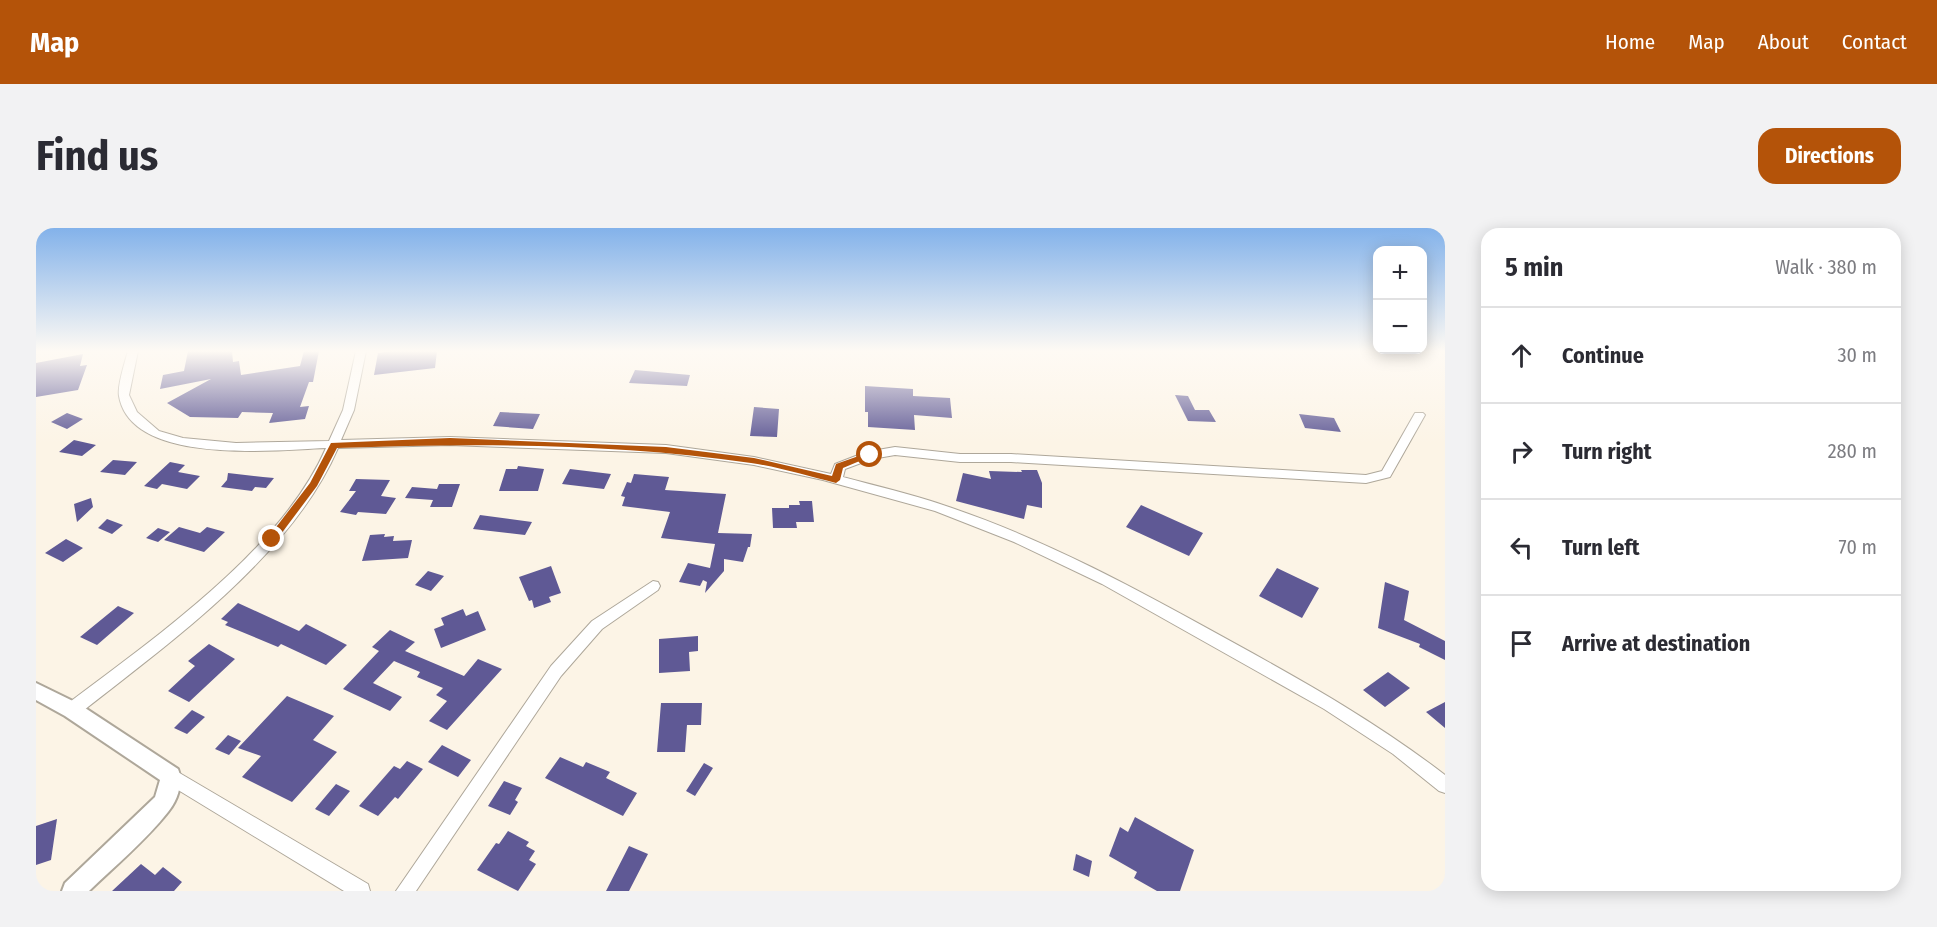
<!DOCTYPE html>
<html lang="en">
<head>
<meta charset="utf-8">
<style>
  body { margin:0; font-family:"Fira Sans Condensed",sans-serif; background:#f2f2f3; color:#2b2b33 }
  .controls { position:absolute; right:18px; top:18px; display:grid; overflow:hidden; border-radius:12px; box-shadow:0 3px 15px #0003 }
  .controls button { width:54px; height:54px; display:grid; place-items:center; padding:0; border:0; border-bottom:2px solid #e1e1e2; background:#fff; color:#2b2b33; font:30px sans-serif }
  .stop { position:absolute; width:18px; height:18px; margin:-14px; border:4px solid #b45309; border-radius:50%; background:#fff }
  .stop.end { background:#b45309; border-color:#fff; box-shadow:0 2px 6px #0008 }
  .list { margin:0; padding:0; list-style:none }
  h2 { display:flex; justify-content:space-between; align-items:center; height:78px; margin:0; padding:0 24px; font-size:26px }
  h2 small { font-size:20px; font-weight:400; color:#7c7c81 }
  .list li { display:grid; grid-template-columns:39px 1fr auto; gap:18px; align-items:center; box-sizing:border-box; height:96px; padding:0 24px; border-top:2px solid #e1e1e2 }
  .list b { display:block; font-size:22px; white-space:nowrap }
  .list em { font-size:20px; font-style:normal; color:#7c7c81 }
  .icon { flex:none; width:33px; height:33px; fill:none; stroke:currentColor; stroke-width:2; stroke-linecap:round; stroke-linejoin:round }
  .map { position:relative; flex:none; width:1409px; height:663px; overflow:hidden; border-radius:18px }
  header { display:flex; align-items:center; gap:36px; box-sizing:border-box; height:84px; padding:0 30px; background:#b45309; color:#fff }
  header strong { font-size:28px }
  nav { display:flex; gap:33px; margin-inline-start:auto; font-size:21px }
  .intro { display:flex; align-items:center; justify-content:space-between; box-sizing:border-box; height:144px; padding:0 36px }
  h1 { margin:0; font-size:42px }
  .button { padding:15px 27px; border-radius:18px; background:#b45309; color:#fff; font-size:21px; font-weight:700 }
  main { display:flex; gap:36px; padding:0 36px }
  aside { flex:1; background:#fff; border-radius:18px; box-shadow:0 3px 15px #0003 }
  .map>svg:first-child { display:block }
  .building { fill:#5f5995 }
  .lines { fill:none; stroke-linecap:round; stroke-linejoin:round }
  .minor-casing { stroke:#aea79a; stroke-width:2 }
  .tertiary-casing { stroke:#aea79a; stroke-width:4 }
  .minor { fill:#fff; fill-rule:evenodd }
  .tertiary { fill:#fff; fill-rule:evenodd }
  .route { fill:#b45309 }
</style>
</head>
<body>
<header>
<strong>Map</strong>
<nav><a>Home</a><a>Map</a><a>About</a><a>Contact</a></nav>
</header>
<div class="intro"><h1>Find us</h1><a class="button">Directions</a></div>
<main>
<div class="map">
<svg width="1409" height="663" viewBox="0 0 1409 663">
  <rect width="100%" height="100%" fill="#fcf4e6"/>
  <!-- building -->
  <path class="building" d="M152 123H196L197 134 203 133 205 147 264 138 268 123H283L277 154H273L264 179 273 178 269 191 233 195 237 185 206 184 202 190 154 189 131 175 175 151 124 161 127 147 148 143Z
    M356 123H401L399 140 338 147 342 125Z
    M47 126 44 138 51 137 42 162 0 169V135Z
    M599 142 654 147 651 158 593 155Z
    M829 158 877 161V168L914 170 916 190 878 187 879 202 832 199V184H829Z
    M1139 167 1152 168 1159 182H1173L1180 194 1152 193Z
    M718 179 743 181 741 209 714 208Z
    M464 184 504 186 497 201 457 198Z
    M31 185 47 191 31 201 15 194Z
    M1263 186 1298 190 1305 204 1269 200Z
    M38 212 60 217 46 228 23 224Z
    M77 232 101 234 89 247 64 244Z
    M134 234 149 237 142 244 164 248 151 261 126 256 121 261 108 258Z
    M482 238 508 241 502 263H463L470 241H481Z
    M534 241 575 246 568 261 526 256Z
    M985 242H1001L1006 255V280L991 277 988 291 920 273 927 245 955 251 953 243 986 244Z
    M192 245 227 249 238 250 230 260 219 259 216 263 185 259 191 252Z
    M598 246 633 249 629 262 690 266 682 305 716 306 714 319H712L707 334 688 331V343L669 365 671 354 667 352 664 358 643 354 652 335 674 340 679 316 625 310 634 284 586 278 589 269 585 268 591 254 595 255Z
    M320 251 354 252 345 268 360 270 350 286 322 284 320 287 304 284 320 263H313Z
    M403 256H424L416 279H394L397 272 369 270 376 259 401 261Z
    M55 270 57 279 41 294 38 276Z
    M763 273H776L778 294H760L761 300H737L736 280H753V277H764Z
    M1105 277 1167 305 1153 328 1090 299Z
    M444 287 496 294 489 307 437 301Z
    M71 291 87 297 76 306 62 300Z
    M143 299 164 305 171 299 189 304 168 324 128 312Z
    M122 300 134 304 122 314 110 310Z
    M349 306 348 309 358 308 357 313 376 312 372 330 326 333 334 307Z
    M30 311 47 320 27 334 9 325Z
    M515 338 525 365 513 369 515 374 498 380 496 372 493 373 483 349Z
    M1241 340 1283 360 1266 390 1223 368Z
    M392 343 408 348 395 363 379 357Z
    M1349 354 1373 363 1368 392 1409 413V432L1383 419 1384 416 1342 400Z
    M202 375 263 403 270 396 311 417 290 437 245 416 242 419 189 397 192 394 185 391Z
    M82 378 98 385 61 417 44 409Z
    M427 381 430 388 442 383 450 402 405 420 398 401 408 397 405 390Z
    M354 402 379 414 369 423 428 448 442 431 466 441 411 502 393 493 411 473 400 467 407 460 381 449 384 444 358 433 337 455 366 469 354 483 307 461 343 423 336 419Z
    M662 408V423L653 424 654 443 623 445V411Z
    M173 416 199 431 153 474 132 463 159 438 152 433Z
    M1352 444 1374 460 1349 479 1327 462Z
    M251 468 298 488 277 512 301 524 256 574 206 549 225 528 202 520Z
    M1409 474V500L1390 484Z
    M625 475H666L665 497H651L649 524H621Z
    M156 482 169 489 151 506 138 500Z
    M192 507 205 513 193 527 179 521Z
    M406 517 435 532 422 549 392 534Z
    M524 529 547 539 550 534 574 544 570 550 601 565 587 588 509 550Z
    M371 533 387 541 362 571 359 569 342 588 323 578 358 538 364 541Z
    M668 535 677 540 659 568 650 563Z
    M468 553 486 560 479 572 482 574 474 587 452 578Z
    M300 556 314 563 293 588 279 581Z
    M1099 589 1158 622 1144 663H1121L1098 650 1101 644 1073 628 1084 599 1092 604Z
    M21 591 15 632 0 637V598Z
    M472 603 493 614 490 618 499 623 493 632 500 636 482 663 441 642 460 615 463 616Z
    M593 618 612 626 593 663H570Z
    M1040 626 1056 633 1053 649 1037 642Z
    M105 636 119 647 127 639 146 654 138 663H76Z"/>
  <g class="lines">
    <defs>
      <path id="minor" d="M92 123H102L93 167 101 184 123 203 147 210 200 215 293 213 307 182 320 123H330L318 182 305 212 414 209 630 217 718 229 795 246 799 236 830 224 859 219 924 226H975L1330 247 1346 243 1379 185H1387L1389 187 1354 249 1330 255 975 234H924L859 227 836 231 809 241 807 249C840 258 875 266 907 277 1010 311 1104 363 1198 415 1271 455 1343 496 1409 547V565L1403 563 1357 526 1288 481 1066 356 978 314 899 283 787 252 718 237 630 225 414 217 302 220C255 329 133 415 42 487L36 489 30 487 28 482 30 477C118 410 245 323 290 220 239 222 95 238 83 168 81 158 89 134 92 123Z
        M617 353 622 354 624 358 622 362 566 401 525 448 380 663H360L515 438 556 393Z
        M135 540 332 656 334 663H308L129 554 127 548 129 542Z"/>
      <path id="tertiary" d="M0 455 43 476 142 541C148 555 141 573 132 584 110 612 79 638 53 663H26L29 655 119 569 124 552 29 488 0 472Z"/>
    </defs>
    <!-- minor casing -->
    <use href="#minor" class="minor-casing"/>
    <!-- tertiary casing -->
    <use href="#tertiary" class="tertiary-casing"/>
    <!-- minor -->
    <use href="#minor" class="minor"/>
    <!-- tertiary -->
    <use href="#tertiary" class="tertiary"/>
  </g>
  <!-- sky -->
  <linearGradient id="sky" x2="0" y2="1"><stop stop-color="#83b2ea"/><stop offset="0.57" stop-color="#fefaf4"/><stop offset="1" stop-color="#fefaf4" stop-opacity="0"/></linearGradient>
  <rect width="1409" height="216" fill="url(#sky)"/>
  <!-- route -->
  <path class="route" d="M414 210 630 219 718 230 796 248 800 236 834 224 838 227 807 240 804 252 800 255C772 248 743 239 715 235 579 215 439 215 301 220L281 258 239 314 236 315 231 311 274 255 295 215Z"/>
</svg>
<div class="controls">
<button>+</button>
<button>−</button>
</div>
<div class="stop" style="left:834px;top:227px"></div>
<div class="stop end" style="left:236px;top:311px"></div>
</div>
<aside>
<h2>5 min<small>Walk · 380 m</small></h2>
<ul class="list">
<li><svg class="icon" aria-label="ahead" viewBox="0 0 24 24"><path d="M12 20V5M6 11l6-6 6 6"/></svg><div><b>Continue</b></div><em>30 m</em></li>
<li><svg class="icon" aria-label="right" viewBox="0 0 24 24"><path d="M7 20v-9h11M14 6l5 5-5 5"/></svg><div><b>Turn right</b></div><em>280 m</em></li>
<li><svg class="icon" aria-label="left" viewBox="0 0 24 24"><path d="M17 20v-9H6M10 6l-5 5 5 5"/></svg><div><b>Turn left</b></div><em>70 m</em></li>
<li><svg class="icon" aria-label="arrive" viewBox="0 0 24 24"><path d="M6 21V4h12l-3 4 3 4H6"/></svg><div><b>Arrive at destination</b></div></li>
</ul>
</aside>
</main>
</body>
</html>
